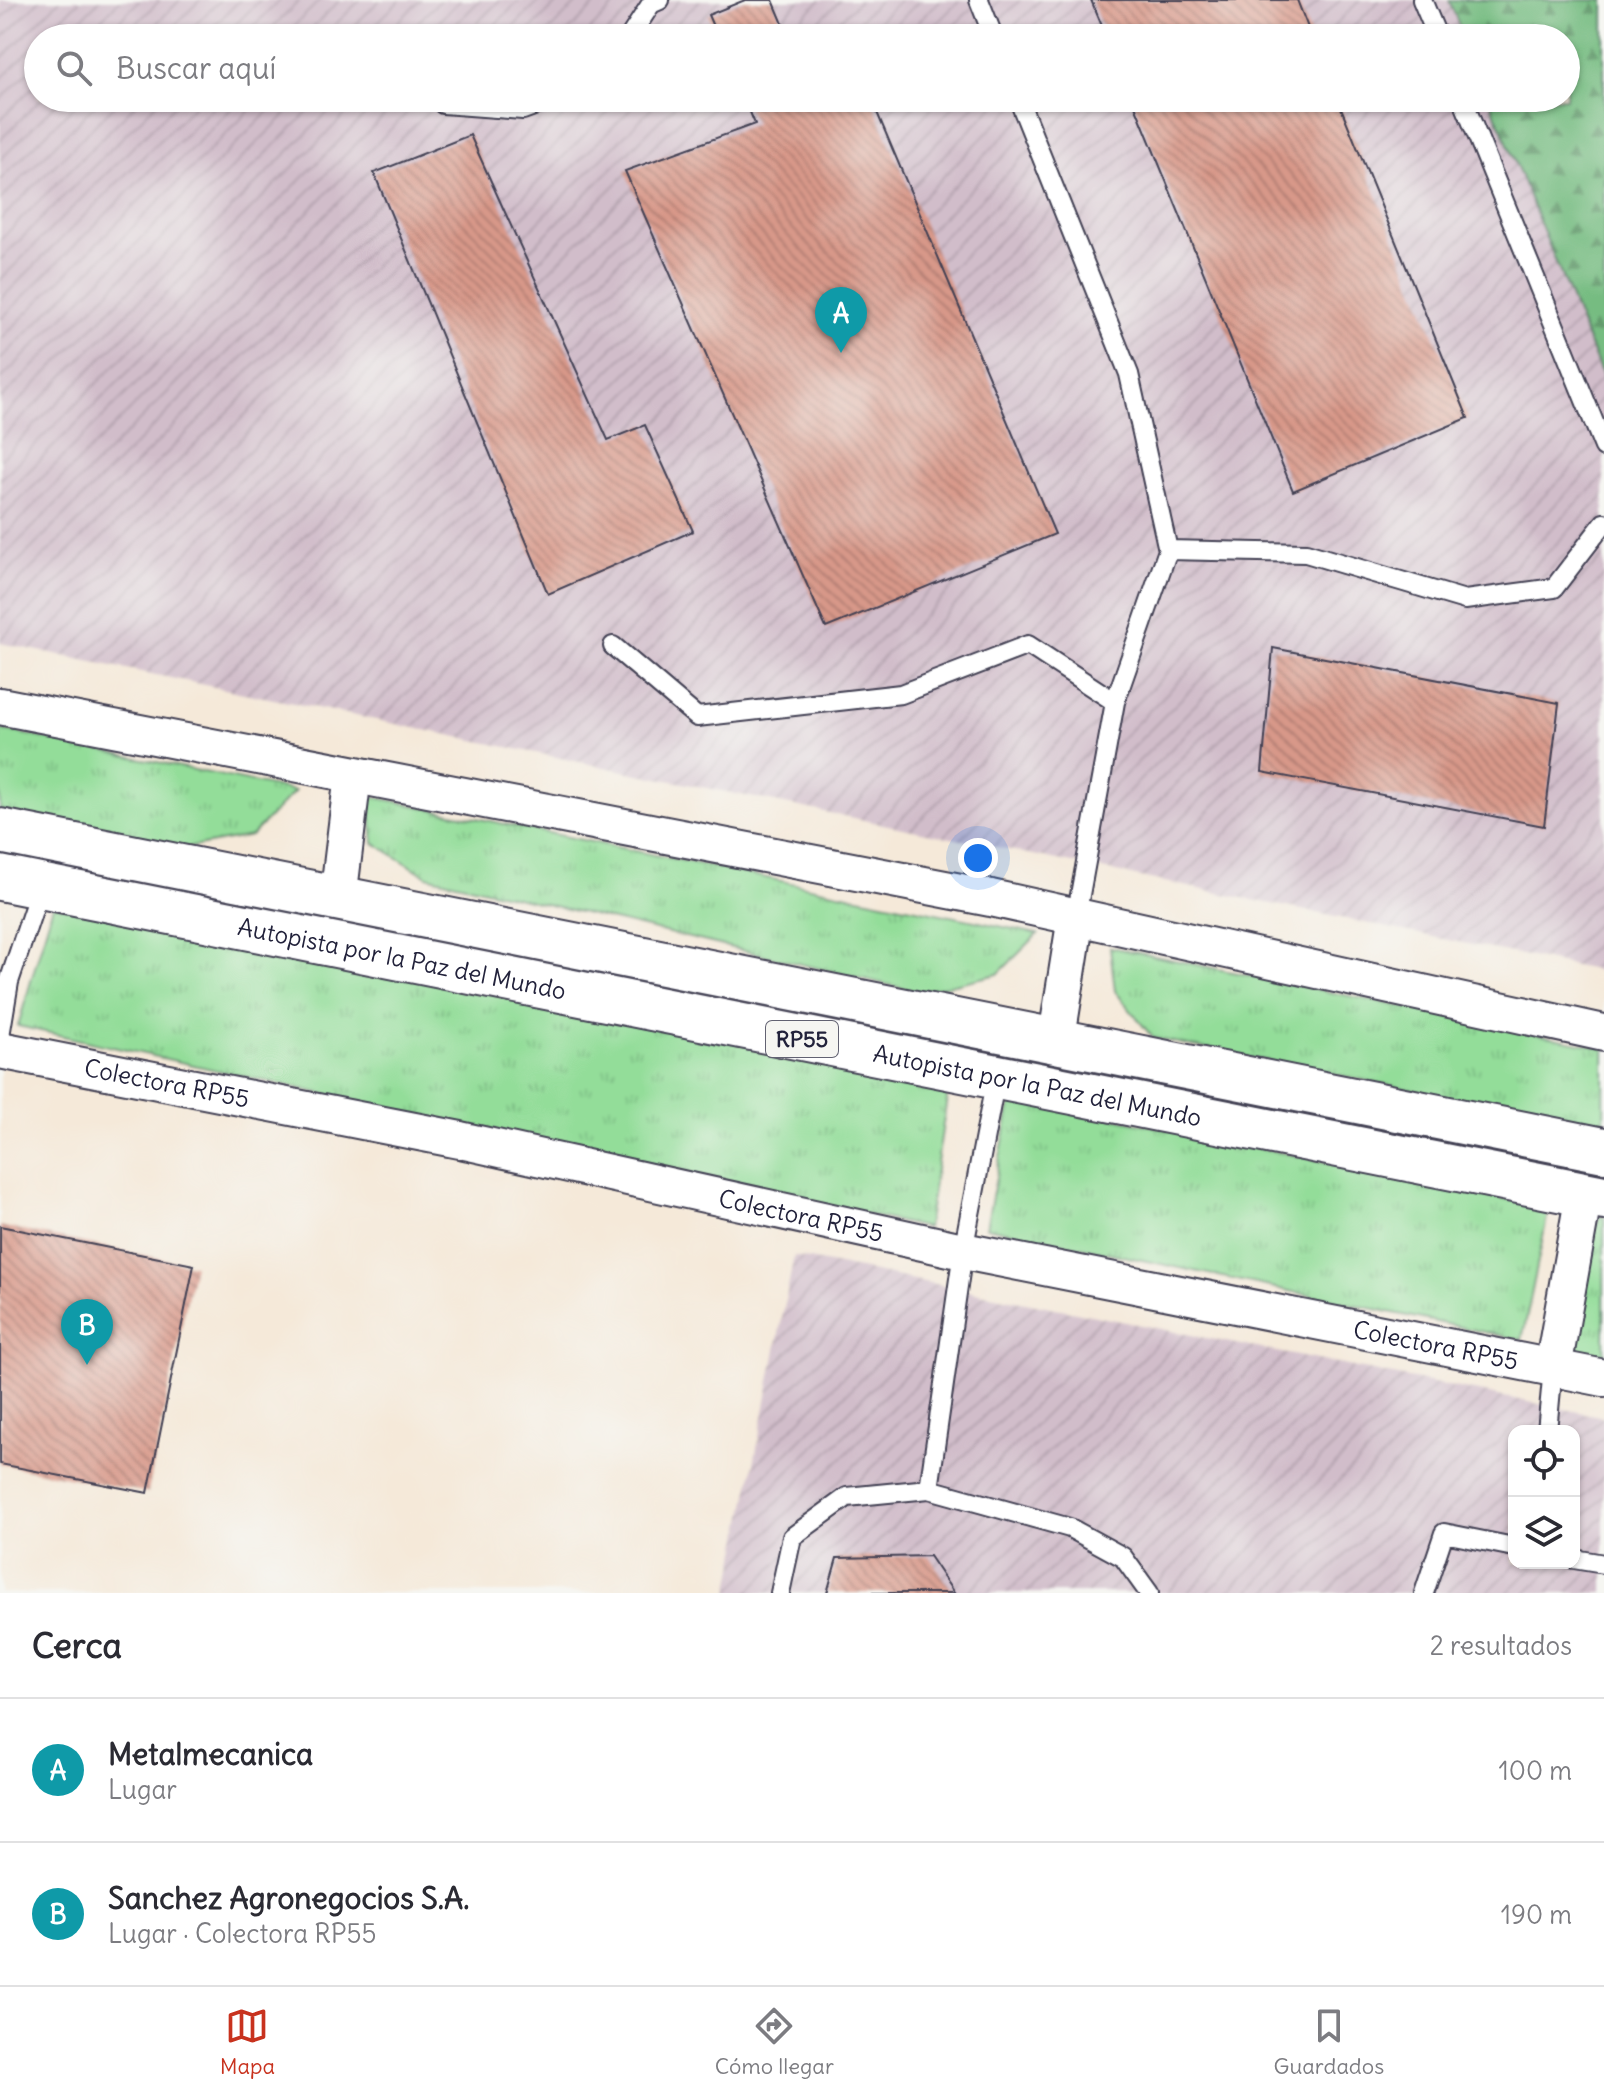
<!DOCTYPE html>
<html lang="es">
<head>
<meta charset="utf-8">
<style>
  body { margin:0; font-family:Delius,sans-serif; background:#f2f2f3; color:#2b2b33 }
  .controls { position:absolute; right:24px; bottom:24px; display:grid; overflow:hidden; border-radius:16px; box-shadow:0 2px 6px #0004 }
  .controls button { width:72px; height:72px; display:grid; place-items:center; padding:0; border:0; border-bottom:2px solid #e1e1e2; background:#fff; color:#2b2b33; font:40px sans-serif }
  .you { position:absolute; left:978px; top:858px; width:28px; height:28px; margin:-20px; border:6px solid #fff; border-radius:50%; background:#1a73e8; box-shadow:0 0 0 12px #1a73e833 }
  .badge { display:grid; place-items:center; width:52px; height:52px; border-radius:50%; background:#c8321e; color:#fff; font-size:26px; font-weight:700 }
  .pin { position:absolute; translate:-50% -66px; filter:drop-shadow(0 2px 4px #0008) }
  .pin::after { content:''; position:absolute; top:42px; width:28px; height:24px; background:inherit; clip-path:polygon(0 0,100% 0,50% 100%) }
  .list { margin:0; padding:0; list-style:none }
  h2 { display:flex; justify-content:space-between; align-items:center; height:104px; margin:0; padding:0 32px; font-size:34px }
  h2 small { font-size:26px; font-weight:400; color:#7c7c81 }
  .list li { display:grid; grid-template-columns:52px 1fr auto; gap:24px; align-items:center; box-sizing:border-box; height:144px; padding:0 32px; border-top:2px solid #e1e1e2 }
  .list b { display:block; font-size:30px; white-space:nowrap }
  .list p { margin:0; font-size:26px; white-space:nowrap; color:#7c7c81 }
  .list em { font-size:26px; font-style:normal; color:#7c7c81 }
  .icon { flex:none; width:44px; height:44px; fill:none; stroke:currentColor; stroke-width:2; stroke-linecap:round; stroke-linejoin:round }
  .map { position:relative; flex:none; width:1604px; height:1593px; overflow:hidden }
  .search { position:absolute; background:#fff; box-shadow:0 2px 6px #0004; left:24px; right:24px; top:24px; height:88px; display:flex; align-items:center; gap:20px; box-sizing:border-box; padding:0 28px; border-radius:44px; color:#7c7c81; font-size:30px }
  .sheet { height:392px; background:#fff }
  nav { display:flex; justify-content:space-around; align-items:center; box-sizing:border-box; height:112px; border-top:2px solid #e1e1e2; background:#fff; font-size:22px; color:#7c7c81 }
  nav a { display:grid; justify-items:center; gap:4px }
  nav .on { color:#c8321e }
  .map>svg:first-child { display:block }
  .industrial { fill:url(#industrial-furrows); fill-rule:evenodd }
  .grass { fill:url(#grass-tufts); stroke:#5a806a; stroke-width:2 }
  .forest { fill:url(#forest-firs); stroke:#4c6f5e; stroke-width:2 }
  .building { fill:url(#building-back-hatch) }
  .lines { fill:none; stroke-linecap:round; stroke-linejoin:round }
  .service-casing { stroke:#424053; stroke-width:22 }
  .minor-casing { stroke:#424053; stroke-width:40 }
  .trunk-casing { stroke:#424053; stroke-width:48 }
  .service { stroke:#fff; stroke-width:18 }
  .minor { stroke:#fff; stroke-width:36 }
  .trunk { stroke:#fff; stroke-width:44 }
  .labels { text-anchor:middle; dominant-baseline:central; stroke-width:8; stroke-linejoin:round; paint-order:stroke }
  .shield { fill:#f6f6f2; stroke:#626272; stroke-width:2 }
  .shield-label { font-size:22px; font-weight:bold; fill:#22223b }
  .street-label { font-size:24px; fill:#22223b; stroke:#f6f6f2 }
</style>
</head>
<body>
<div class="map">
<svg width="1604" height="1593" viewBox="0 0 1604 1593">
  <defs>
    <pattern id="industrial-furrows" width="10" height="10" patternUnits="userSpaceOnUse" patternTransform="scale(2)"><rect width="10" height="10" fill="#d1bdca"/><path d="M-1 1l2-2M0 10L10 0M9 11l2-2" fill="none" stroke="#b3a2ae"/></pattern>
    <pattern id="grass-tufts" width="24" height="20" patternUnits="userSpaceOnUse" patternTransform="scale(2)"><rect width="24" height="20" fill="#93dd99"/><path d="M3 7l-1-3M5 7V3M7 7l1-3M15 17l-1-3M17 17v-4M19 17l1-3" fill="none" stroke="#7ebd85"/></pattern>
    <pattern id="forest-firs" width="22" height="20" patternUnits="userSpaceOnUse" patternTransform="scale(2)"><rect width="22" height="20" fill="#76bc81"/><path d="M5 1l3.5 6h-7zM16 11l3.5 6h-7z" fill="#60986b"/></pattern>
    <pattern id="building-back-hatch" width="6" height="6" patternUnits="userSpaceOnUse" patternTransform="scale(2)"><rect width="6" height="6" fill="#d89889"/><path d="M-1 5l2 2M0 0l6 6M5-1l2 2" fill="none" stroke="#af7c71"/></pattern>
  </defs>
  <rect width="100%" height="100%" fill="#f6f6f2"/>
  <filter id="ink" filterUnits="userSpaceOnUse"><feTurbulence type="fractalNoise" baseFrequency=".0125" numOctaves="2"/><feDisplacementMap in="SourceGraphic" scale="16" xChannelSelector="R" yChannelSelector="G"/><feConvolveMatrix kernelMatrix="1 2 1 2 8 2 1 2 1" color-interpolation-filters="sRGB"/></filter>
  <filter id="wash" filterUnits="userSpaceOnUse"><feTurbulence type="fractalNoise" baseFrequency=".006" numOctaves="4" result="noise"/><feDisplacementMap in="SourceGraphic" scale="32" xChannelSelector="R" yChannelSelector="G"/><feGaussianBlur stdDeviation="1.8" result="paint"/><feColorMatrix in="noise" values="0 0 0 0 0 0 0 0 0 0 0 0 0 0 0 0 0 1.4 0 .05"/><feComposite in="paint" operator="in"/></filter>
  <g filter="url(#wash)">
    <rect width="100%" height="100%" fill="#f5e9d9"/>
    <!-- industrial -->
    <path class="industrial" d="M0 0H1449L1464 38H38V98H1489L1604 380V972L0 643Z
      M794 1256 1604 1417V1593H729ZM1514 1431H1574V1563H1514Z"/>
    <!-- grass -->
    <path class="grass" d="M0 729 295 791 251 836 182 849 0 810Z
      M369 796 1038 934 998 974 919 992 427 876 374 843Z
      M53 905 949 1085 927 1228 18 1026Z
      M1110 947 1604 1048V1128L1153 1038 1115 991Z
      M1012 1097 1549 1208 1522 1340 986 1227Z
      M1599 1216 1604 1217V1357L1571 1351Z"/>
    <!-- forest -->
    <path class="forest" d="M1449 0H1604V380L1489 98H1566V38H1464Z"/>
    <g id="blocks">
      <!-- building -->
      <path class="building" d="M745 0H773L789 38H718L708 15Z
        M1091 0H1297L1312 38H1107Z
        M744 98H871L1055 534 826 628 625 171 755 124Z
        M1132 98H1337L1468 418 1293 491Z
        M470 135 608 440 645 425 693 531 548 594 374 173Z
        M1273 648 1559 703 1544 826 1262 772Z
        M0 1226 194 1265 148 1493 0 1464Z
        M929 1556 954 1593H827L837 1558Z"/>
    </g>
  </g>
  <g filter="url(#ink)">
    <use href="#blocks" fill-opacity="0" stroke="#424053" stroke-width="2"/>
    <g class="lines">
      <defs>
        <path id="service" d="M979 0 994 38
          M1422 0 1438 38
          M629 38 651 4 660 0
          M1018 98 1129 374 1168 550 1115 702 1076 917
          M1462 98 1604 447
          M443 104 523 110 556 98
          M1168 550 1306 553 1465 600 1554 588 1604 523
          M613 646 697 717 901 694 1028 645 1115 702
          M0 1036 9 982 41 886
          M1547 1431 1553 1368
          M929 1489 963 1251 996 1078
          M1574 1559 1604 1564
          M780 1593 792 1537 847 1497 929 1489 1070 1528 1123 1557 1149 1593
          M1424 1593 1444 1533 1514 1547"/>
        <g id="minor">
          <path d="M0 706 991 898 1604 1033"/>
          <path d="M338 899 353 775"/>
          <path d="M1056 1043 1076 917"/>
          <path id="s1" d="M0 1050 460 1140 963 1251 1604 1378"/>
          <path d="M1553 1368 1584 1194"/>
        </g>
        <g id="trunk">
          <path d="M0 831 1604 1150"/>
          <path id="s2" d="M0 878 1604 1198"/>
        </g>
      </defs>
      <!-- service casing -->
      <use href="#service" class="service-casing"/>
      <!-- minor casing -->
      <use href="#minor" class="minor-casing"/>
      <!-- trunk casing -->
      <use href="#trunk" class="trunk-casing"/>
      <!-- service -->
      <use href="#service" class="service"/>
      <!-- minor -->
      <use href="#minor" class="minor"/>
      <!-- trunk -->
      <use href="#trunk" class="trunk"/>
    </g>
  </g>
  <g class="labels">
    <!-- shield labels -->
    <rect class="shield" x="766" y="1021" width="72" height="36" rx="6"/>
    <g class="shield-label">
      <text x="802" y="1039">RP55</text>
    </g>
    <!-- street labels -->
    <g class="street-label">
      <text stroke="none"><textPath href="#s2" startOffset="410">Autopista por la Paz del Mundo</textPath></text>
      <text stroke="none"><textPath href="#s1" startOffset="170">Colectora RP55</textPath></text>
      <text stroke="none"><textPath href="#s2" startOffset="1058">Autopista por la Paz del Mundo</textPath></text>
      <text stroke="none"><textPath href="#s1" startOffset="818">Colectora RP55</textPath></text>
      <text stroke="none"><textPath href="#s1" startOffset="1466">Colectora RP55</textPath></text>
    </g>
  </g>
</svg>
<div class="controls">
<button><svg class="icon" aria-label="locate" viewBox="0 0 24 24"><circle cx="12" cy="12" r="6"/><path d="M12 2v4M12 18v4M2 12h4M18 12h4"/></svg></button>
<button><svg class="icon" aria-label="layers" viewBox="0 0 24 24"><path d="M12 4l9 5-9 5-9-5zM3 14l9 5 9-5"/></svg></button>
</div>
<div class="you"></div>
<div class="pin badge" style="left:841px;top:353px;background:#0f9aa8">A</div>
<div class="pin badge" style="left:87px;top:1365px;background:#0f9aa8">B</div>
<div class="search"><svg class="icon" aria-label="search" viewBox="0 0 24 24"><circle cx="10" cy="10" r="6"/><path d="M15 15l6 6"/></svg>Buscar aquí</div>
</div>
<section class="sheet">
<h2>Cerca<small>2 resultados</small></h2>
<ul class="list">
<li><span class="badge" style="background:#0f9aa8">A</span><div><b>Metalmecanica</b><p>Lugar</p></div><em>100 m</em></li>
<li><span class="badge" style="background:#0f9aa8">B</span><div><b>Sanchez Agronegocios S.A.</b><p>Lugar · Colectora RP55</p></div><em>190 m</em></li>
</ul>
</section>
<nav>
<a class="on"><svg class="icon" aria-label="map" viewBox="0 0 24 24"><path d="M3 6l6-2 6 2 6-2v14l-6 2-6-2-6 2zM9 4v14M15 6v14"/></svg>Mapa</a>
<a><svg class="icon" aria-label="directions" viewBox="0 0 24 24"><path d="M12 3l9 9-9 9-9-9zM9 14v-3h6M13 9l2 2-2 2"/></svg>Cómo llegar</a>
<a><svg class="icon" aria-label="saved" viewBox="0 0 24 24"><path d="M7 4h10v16l-5-4-5 4z"/></svg>Guardados</a>
</nav>
</body>
</html>
